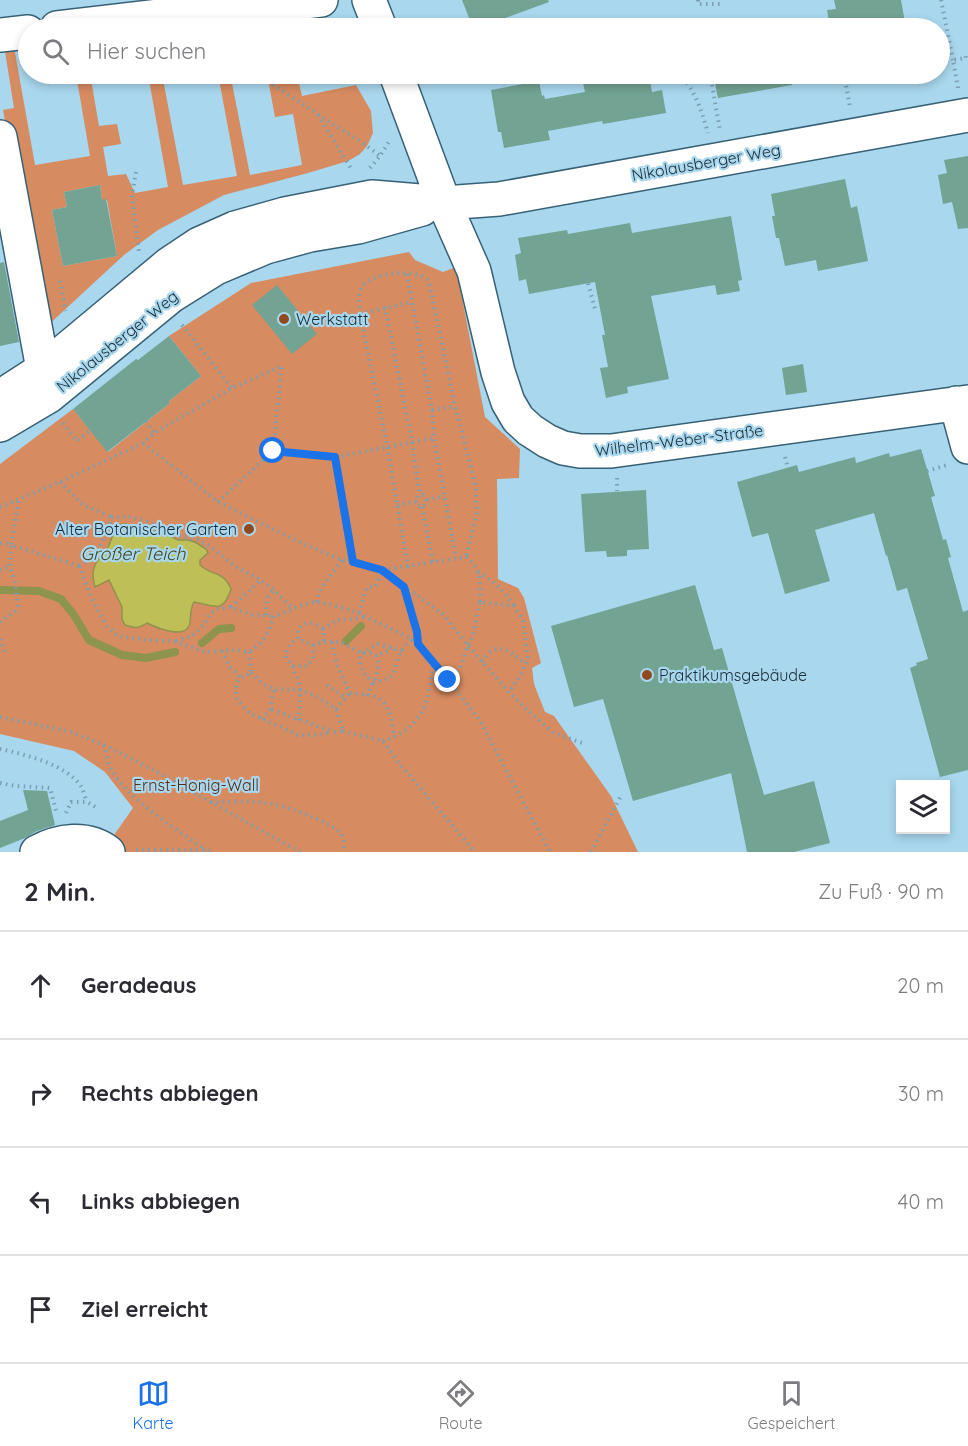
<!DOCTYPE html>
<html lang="de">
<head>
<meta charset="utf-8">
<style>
  body { margin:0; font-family:Quicksand,sans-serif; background:#f2f2f3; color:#2b2b33 }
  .controls { position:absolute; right:18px; bottom:18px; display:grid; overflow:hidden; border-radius:0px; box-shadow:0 3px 9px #0003 }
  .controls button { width:54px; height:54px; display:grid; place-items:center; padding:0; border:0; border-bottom:2px solid #e1e1e2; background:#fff; color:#2b2b33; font:30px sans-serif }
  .stop { position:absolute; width:18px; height:18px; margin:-14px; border:4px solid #1a73e8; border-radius:50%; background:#fff }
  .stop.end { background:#1a73e8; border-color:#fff; box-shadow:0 2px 6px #0008 }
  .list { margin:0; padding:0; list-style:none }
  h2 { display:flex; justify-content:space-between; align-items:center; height:78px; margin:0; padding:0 24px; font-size:26px }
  h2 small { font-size:20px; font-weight:400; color:#7c7c81 }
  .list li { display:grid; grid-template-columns:39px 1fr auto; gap:18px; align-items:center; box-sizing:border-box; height:108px; padding:0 24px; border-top:2px solid #e1e1e2 }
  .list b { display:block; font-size:22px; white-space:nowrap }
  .list em { font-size:20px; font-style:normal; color:#7c7c81 }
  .icon { flex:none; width:33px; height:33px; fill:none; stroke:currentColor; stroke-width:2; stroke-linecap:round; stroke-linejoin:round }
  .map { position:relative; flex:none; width:968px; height:852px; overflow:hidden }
  .search { position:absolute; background:#fff; box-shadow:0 3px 9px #0003; left:18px; right:18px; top:18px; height:66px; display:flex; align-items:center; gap:15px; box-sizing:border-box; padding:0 21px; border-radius:33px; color:#7c7c81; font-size:22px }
  .sheet { height:510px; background:#fff }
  nav { display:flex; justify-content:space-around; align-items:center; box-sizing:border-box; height:84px; border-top:2px solid #e1e1e2; background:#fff; font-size:16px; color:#7c7c81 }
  nav a { display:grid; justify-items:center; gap:3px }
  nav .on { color:#1a73e8 }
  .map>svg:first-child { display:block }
  .green { fill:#d78b60; fill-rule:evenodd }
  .water { fill:#bec057; stroke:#8d944d; stroke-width:1.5 }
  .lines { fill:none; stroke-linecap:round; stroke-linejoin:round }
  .stream { stroke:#8d944d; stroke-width:8 }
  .building { fill:#73a392 }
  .minor-casing { stroke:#376175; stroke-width:36 }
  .path { stroke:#7a9fb1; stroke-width:4; stroke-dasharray:1.5 4.5; stroke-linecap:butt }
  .minor { stroke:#fff; stroke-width:33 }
  .route { stroke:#1a73e8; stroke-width:8 }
  .poi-dot { fill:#8f4a1f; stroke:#a9d7ee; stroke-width:2 }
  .labels { text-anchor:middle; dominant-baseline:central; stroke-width:4.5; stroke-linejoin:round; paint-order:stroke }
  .street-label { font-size:16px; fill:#1a2c35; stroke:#a9d7ee }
  .poi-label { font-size:16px; fill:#1a2c35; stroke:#a9d7ee; text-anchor:start }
  .park-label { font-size:16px; fill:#532e19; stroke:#a9d7ee }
  .water-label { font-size:18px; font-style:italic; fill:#45461b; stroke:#a9d7ee }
</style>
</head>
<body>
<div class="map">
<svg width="968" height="852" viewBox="0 0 968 852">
  <rect width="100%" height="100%" fill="#a9d7ee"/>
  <!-- green -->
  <path class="green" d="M4 45 14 47 35 165 90 156 76 74H90L99 126 117 124 121 144 103 147 108 176 126 174 135 193 168 187 148 74H162L183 185 237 176 218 74H245L249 77V80L232 83 250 175 302 165 293 114 275 117 267 74H297L302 96 356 85 371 111 373 133 367 146 360 154 348 161 308 173 224 195 158 230 124 255 45 328 42 325 3 110 14 108ZM100 185 102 200H107L117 256 63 266 52 210 67 207 64 192Z
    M409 252 415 260 443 272 456 267 485 417 520 449 519 478 497 479 498 579 518 588 524 598 541 663 532 668 534 684 545 712 554 716 611 796 638 852H126L124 846 114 835 133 808 105 772 74 751 0 734V464L73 409 108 452 170 403 169 401 201 376 169 336 251 283Z"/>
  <!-- water -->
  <path class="water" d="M121 524H126L142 529 164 533 178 540H188L195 542 206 549 208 553 200 560V565C212 576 224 571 231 589 223 615 213 605 194 602 190 609 191 614 190 622 188 641 157 628 147 623 138 629 134 628 125 625L122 619V607L109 580 95 587C93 580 92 574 94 568 96 560 101 558 105 553 112 543 111 531 121 524Z"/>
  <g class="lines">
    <!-- stream -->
    <path class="stream" d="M0 590 39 591 61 599 74 615 89 640 122 655 146 658 175 652
      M346 641 361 626
      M202 643 219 629 231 628"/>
  </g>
  <!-- building -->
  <path class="building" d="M462 0H548L549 2 478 28H473Z
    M834 0H901L906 28H830L827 10 836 9Z
    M581 74H649L652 92 662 90 666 113 603 124 602 121 548 131 550 140 504 148 501 132H498L491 90 539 81 542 96 544 95 545 99 585 92Z
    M713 74H791L792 85 718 98Z
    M968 156V228L958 229 952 202 943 204 938 175 947 173 944 160Z
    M845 179 851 208 857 206 868 261 818 271 816 260 785 266 779 238H776L772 216H775L771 194Z
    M100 185 102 200 106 199 117 256 63 266 52 210 67 207 64 192Z
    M731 216 742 280 738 281 740 291 717 295 715 285 651 296 669 379 627 387 628 393 606 398 600 368 608 367 602 335H605L595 282 529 294 526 279 519 281 515 255 521 253 518 238 567 230 568 234 630 223 632 233Z
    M4 262 19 342 0 346V263Z
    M277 285 317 334 292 354 252 305Z
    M169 336 201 376 169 401 170 403 107 452 73 409 136 359 138 360Z
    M803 364 807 392 786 395 782 368Z
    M921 449 935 496 931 497 943 540 946 539 951 557 948 558 963 612 968 610V770L940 777 910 668 917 665 916 663 928 659 907 588 897 591 887 555 886 556 874 513 815 530 830 581 785 594 768 533 752 537 737 482 797 465 799 472 855 457 856 463 889 453 890 457Z
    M646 490 649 549 627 550V556L607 557 606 551 585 552 581 494Z
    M695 585 714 650 722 648 764 795 814 781 830 843 794 852H747L731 773 633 801 603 699 574 707 551 626Z
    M23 790 47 791 55 825 37 831 25 838 0 848V821L28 810Z"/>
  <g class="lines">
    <defs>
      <path id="minor" d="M369 0 380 28
        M57 28 184 13 279 5 321 0
        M0 35 28 32
        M396 74 444 203 474 271 498 372 508 402 518 419 530 430 547 441 563 448 580 451H611L968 402
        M0 137 43 369
        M0 397 43 369 169 264 199 244 235 228 285 214 372 197 444 203 499 199 968 115
        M956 403 968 447
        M0 425 49 396 171 296 216 268 266 247 310 235 358 227 422 209
        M37 852C59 840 87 836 108 852"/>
    </defs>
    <!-- minor casing -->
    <use href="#minor" class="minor-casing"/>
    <!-- path -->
    <path class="path" d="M698 0V4H724
      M941 0 953 60
      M258 74 273 85 367 146 380 156
      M679 74C695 89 702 112 708 133
      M844 74 850 107
      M872 74 883 77 904 74
      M711 79 720 131
      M958 88 953 60 966 58 965 53
      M318 115 352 170
      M370 168 380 156 390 140
      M136 172 132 195 139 252
      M585 272 595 309
      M407 274 432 410 434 438 456 558
      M60 281 66 311
      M385 307 412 442 420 495
      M360 314 412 302
      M182 325 232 388
      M432 410 455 406
      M146 421 154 433
      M63 423 77 441 90 430
      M143 443 218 502 297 541 342 560 382 570 444 615 468 646 509 692 527 710 554 733 585 744
      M335 457 353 562
      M785 457 788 468
      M927 471 947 465
      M617 478V491
      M60 482 83 505 112 517
      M427 500 445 496
      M218 502 273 451 335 457 434 438
      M397 505 416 502 417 505 422 507C426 504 427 503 426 498L423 495 418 496 416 502
      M0 507 60 482 143 443 154 433 232 388 282 366 273 451
      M422 507 433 562
      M0 543 11 545 19 499
      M79 566 92 599 107 626 118 636 147 640 174 641 205 652 236 650 249 652C266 640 267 635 274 616 287 613 304 602 316 602 325 602 349 610 359 613L364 616 412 639 418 644 448 680 479 719 550 852
      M79 566 91 558 99 549 112 517H130L145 521 172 534 198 540 211 547 236 567 261 580 274 590 293 609
      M408 567 387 446 360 314C360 305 357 294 363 286 371 273 413 269 425 278 428 280 428 282 430 286L455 406 476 487 477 513 466 557
      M0 570 10 566
      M478 572C493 580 504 591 514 605
      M404 587 417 632 418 644
      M316 602 322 587 342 560
      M231 607 261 580
      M359 613 365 592 368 587H375L382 570 466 557C483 571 480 582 480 602
      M266 615 267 598 274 590
      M0 622 15 611 18 606 15 582 10 566 11 545 79 566
      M323 629 336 620 355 619 363 617
      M0 639 6 654
      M176 641 192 636 203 626 210 614 218 609 231 607 251 615 274 616
      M332 642 337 665 350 693
      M313 645 324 642H341L361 653H370L377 656 392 648
      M222 651 229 666 240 677
      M402 651 378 644 361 653C357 667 363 673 373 682 402 679 391 667 402 650 405 646 409 642 412 639
      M249 652 251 673C235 679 236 682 236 698L249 713 298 735H319L331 732
      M482 662C497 638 508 651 526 664
      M293 666H307L313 659V645L298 639V629C307 620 314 622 323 629L324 642
      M251 673 263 684 274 689 300 690 314 695 336 709 343 731 334 732 270 709
      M448 680 460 669 468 646 473 636 480 602 514 606 523 620 528 659 520 676 509 692
      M327 685 346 698
      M350 693C358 694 369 694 376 697 391 704 392 723 394 737
      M367 696 376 676 379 666 377 656
      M336 709 350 693
      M0 717 68 731 104 745 159 773 300 852
      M262 719 270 709 274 689
      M298 720C299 707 303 692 298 680 296 674 294 673 293 666L286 658C286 649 289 643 298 639
      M343 731 383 741 398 762 475 852
      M383 741C425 727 429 701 433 662
      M104 745C106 753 108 764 112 771 134 804 175 828 206 850
      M0 749C24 754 69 765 82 788 84 792 85 798 87 802
      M0 783 16 786 50 788 57 814
      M211 802C232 802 256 800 277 805 290 808 334 823 341 834 344 839 344 847 344 852
      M66 813 71 802H87L97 808
      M136 850H206L211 852
      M591 852 621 796"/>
    <!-- minor -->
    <use href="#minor" class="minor"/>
  </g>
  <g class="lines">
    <!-- route -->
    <path class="route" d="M273 451 335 457 353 562 382 570 404 587 417 632 418 644 448 680"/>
  </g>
  <!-- markers -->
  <g class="poi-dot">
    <circle cx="284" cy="319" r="6"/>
    <circle cx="249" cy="529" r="6"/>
    <circle cx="647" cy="675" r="6"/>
  </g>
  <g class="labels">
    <!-- street labels -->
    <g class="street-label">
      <text transform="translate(706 162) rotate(-10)">Nikolausberger Weg</text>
      <text transform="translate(117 341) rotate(-39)">Nikolausberger Weg</text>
      <text transform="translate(679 440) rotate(-7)">Wilhelm-Weber-Straße</text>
    </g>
    <!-- poi labels -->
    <g class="poi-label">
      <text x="296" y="319">Werkstatt</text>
      <text x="237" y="529" text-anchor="end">Alter Botanischer Garten</text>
      <text x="659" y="675">Praktikumsgebäude</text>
    </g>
    <!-- park labels -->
    <g class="park-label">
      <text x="196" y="785">Ernst-Honig-Wall</text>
    </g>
    <!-- water labels -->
    <g class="water-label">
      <text x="133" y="553">Großer Teich</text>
    </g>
  </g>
</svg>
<div class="controls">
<button><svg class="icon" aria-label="layers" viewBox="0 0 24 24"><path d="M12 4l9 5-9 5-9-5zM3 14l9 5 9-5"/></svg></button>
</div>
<div class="stop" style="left:273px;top:451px"></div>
<div class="stop end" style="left:448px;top:680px"></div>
<div class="search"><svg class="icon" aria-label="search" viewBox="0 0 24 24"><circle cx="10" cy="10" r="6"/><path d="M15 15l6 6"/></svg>Hier suchen</div>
</div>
<section class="sheet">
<h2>2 Min.<small>Zu Fuß · 90 m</small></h2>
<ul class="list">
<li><svg class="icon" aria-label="ahead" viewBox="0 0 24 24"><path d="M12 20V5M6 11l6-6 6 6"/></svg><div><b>Geradeaus</b></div><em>20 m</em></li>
<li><svg class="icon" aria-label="right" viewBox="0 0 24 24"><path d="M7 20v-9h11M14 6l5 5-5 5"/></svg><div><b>Rechts abbiegen</b></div><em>30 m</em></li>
<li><svg class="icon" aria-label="left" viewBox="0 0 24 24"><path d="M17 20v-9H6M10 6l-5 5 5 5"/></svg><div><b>Links abbiegen</b></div><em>40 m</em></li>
<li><svg class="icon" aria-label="arrive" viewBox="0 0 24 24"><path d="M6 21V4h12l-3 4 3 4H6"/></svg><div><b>Ziel erreicht</b></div></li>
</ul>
</section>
<nav>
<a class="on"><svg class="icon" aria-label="map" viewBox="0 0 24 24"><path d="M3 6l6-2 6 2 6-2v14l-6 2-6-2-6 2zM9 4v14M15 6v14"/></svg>Karte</a>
<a><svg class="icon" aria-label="directions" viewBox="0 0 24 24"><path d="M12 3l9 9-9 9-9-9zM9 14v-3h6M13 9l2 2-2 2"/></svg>Route</a>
<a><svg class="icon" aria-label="saved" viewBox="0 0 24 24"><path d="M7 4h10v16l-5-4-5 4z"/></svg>Gespeichert</a>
</nav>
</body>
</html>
